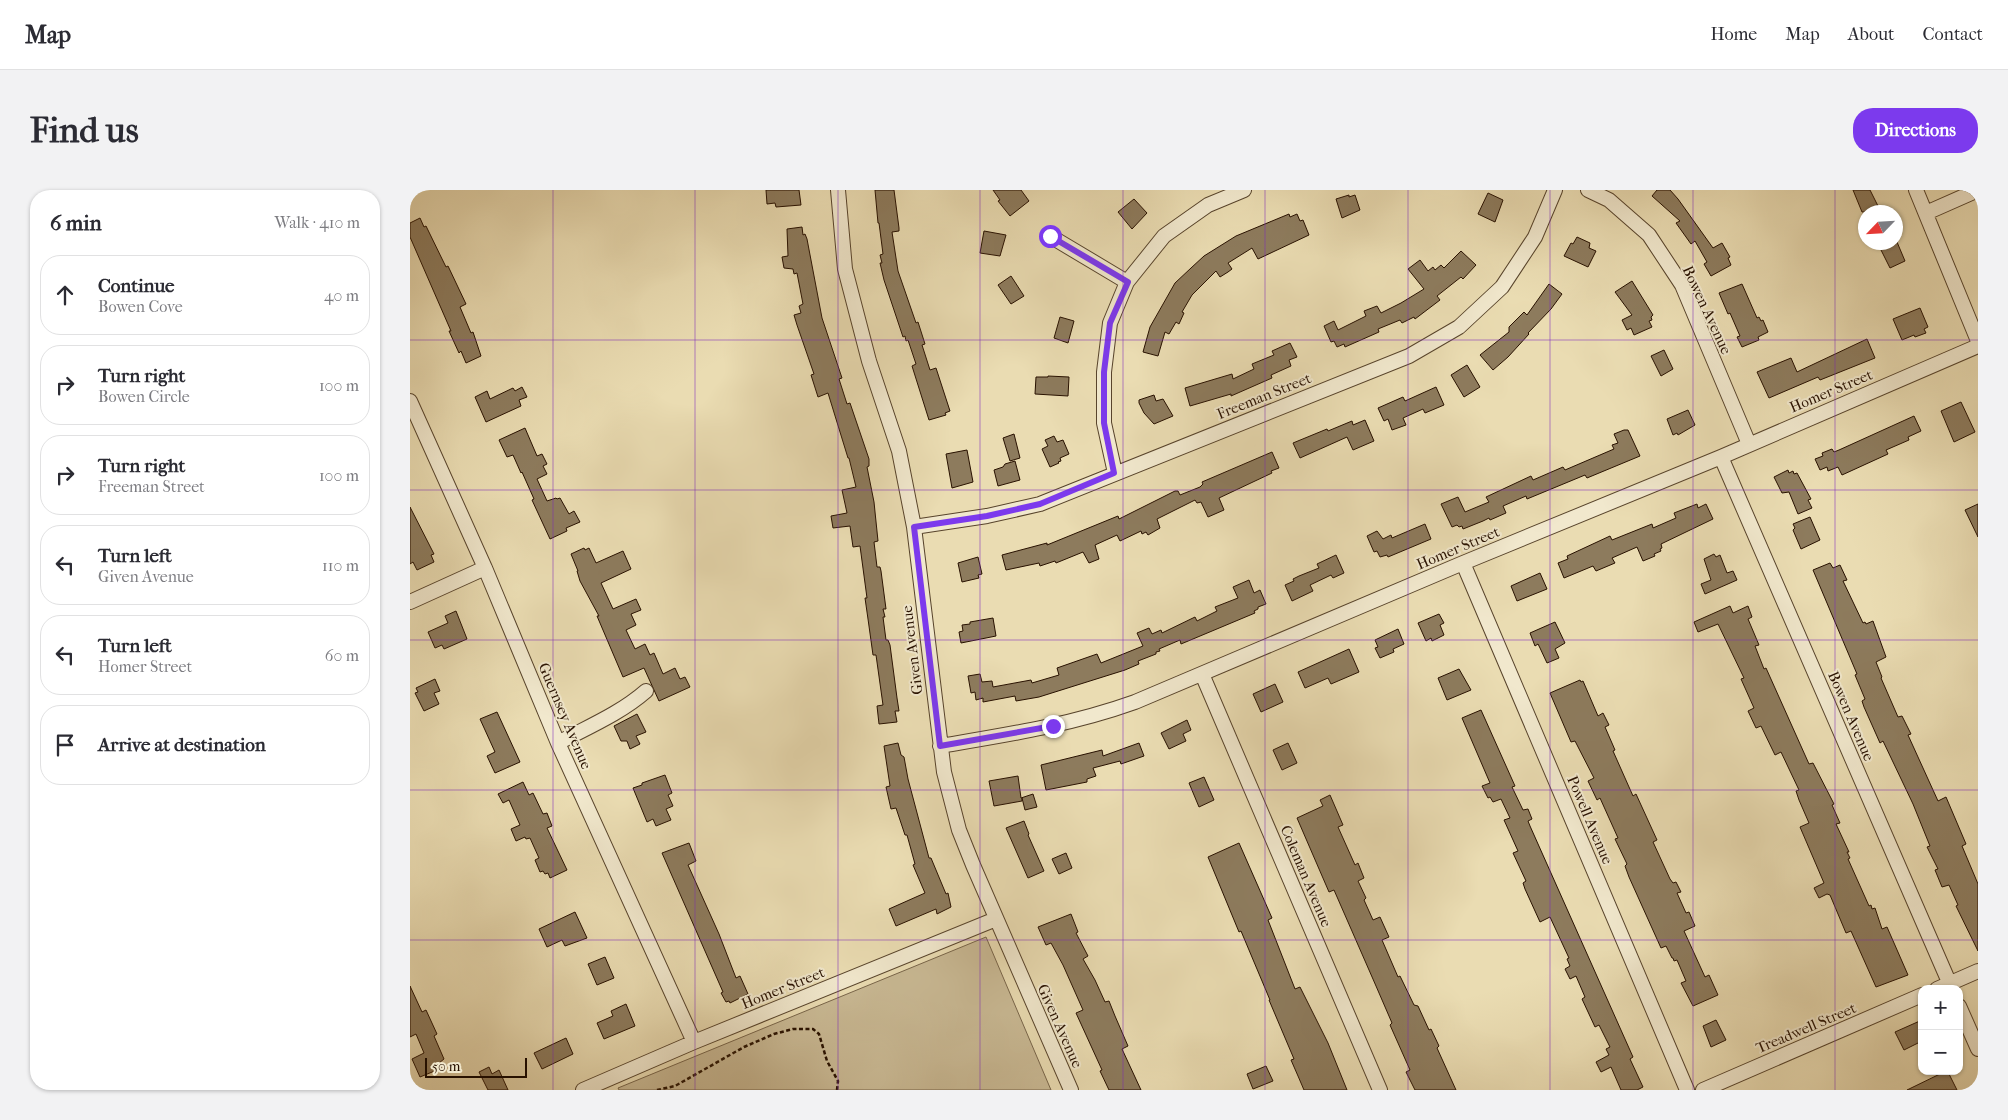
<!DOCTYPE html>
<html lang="en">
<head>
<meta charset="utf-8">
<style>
  body { margin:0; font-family:"IM FELL French Canon",serif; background:#f2f2f3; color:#2b2b33 }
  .controls { position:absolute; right:15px; bottom:15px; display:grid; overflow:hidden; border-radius:10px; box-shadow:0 1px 4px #0004 }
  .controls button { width:45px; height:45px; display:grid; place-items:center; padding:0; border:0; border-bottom:1px solid #e1e1e2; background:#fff; color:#2b2b33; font:25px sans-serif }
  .compass { position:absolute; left:1448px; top:15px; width:45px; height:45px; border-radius:50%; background:#fff; box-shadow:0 1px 4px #0004; rotate:245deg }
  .scale { position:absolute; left:15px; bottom:12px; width:102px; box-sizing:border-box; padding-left:5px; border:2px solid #281100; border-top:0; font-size:14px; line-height:18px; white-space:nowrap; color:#281100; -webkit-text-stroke:4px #f1e8cd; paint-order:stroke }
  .stop { position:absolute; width:15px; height:15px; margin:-11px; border:4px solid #7c3aed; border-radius:50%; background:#fff }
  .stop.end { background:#7c3aed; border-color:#fff; box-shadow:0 1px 5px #0008 }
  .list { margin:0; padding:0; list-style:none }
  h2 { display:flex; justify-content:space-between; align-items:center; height:65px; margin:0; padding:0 20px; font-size:21px }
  h2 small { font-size:16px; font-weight:400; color:#7c7c81 }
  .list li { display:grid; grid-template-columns:32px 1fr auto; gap:15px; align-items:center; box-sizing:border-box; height:80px; margin:0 10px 10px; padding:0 10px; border:1px solid #e1e1e2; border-radius:20px }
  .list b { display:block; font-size:19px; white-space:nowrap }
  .list p { margin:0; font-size:16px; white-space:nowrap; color:#7c7c81 }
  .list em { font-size:16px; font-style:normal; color:#7c7c81 }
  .icon { flex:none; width:28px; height:28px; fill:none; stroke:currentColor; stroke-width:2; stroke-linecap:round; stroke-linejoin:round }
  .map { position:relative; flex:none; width:1568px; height:900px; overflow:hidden; border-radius:20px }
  header { display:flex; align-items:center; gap:30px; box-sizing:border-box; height:70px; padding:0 25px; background:#fff; border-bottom:1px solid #e1e1e2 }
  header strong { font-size:24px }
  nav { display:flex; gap:28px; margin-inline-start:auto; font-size:18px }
  .intro { display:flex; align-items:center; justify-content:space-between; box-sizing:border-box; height:120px; padding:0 30px }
  h1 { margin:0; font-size:35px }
  .button { padding:12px 22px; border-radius:20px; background:#7c3aed; color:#fff; font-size:18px; font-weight:700 }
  main { display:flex; gap:30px; padding:0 30px }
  aside { flex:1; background:#fff; border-radius:20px; box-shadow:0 1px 4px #0004 }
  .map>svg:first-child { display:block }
  .green { fill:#c9b994; stroke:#78654a }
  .building { fill:#8d7b5d; stroke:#281100 }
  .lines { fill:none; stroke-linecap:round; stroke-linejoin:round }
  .minor-casing { stroke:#58442c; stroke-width:16 }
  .path { stroke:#281100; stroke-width:2.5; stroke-dasharray:4 2.5; stroke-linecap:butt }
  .minor { stroke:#f1e8cd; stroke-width:14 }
  .route { stroke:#7c3aed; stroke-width:6 }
  .grid { fill:none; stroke:#7b2cbf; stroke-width:1; stroke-opacity:0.55 }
  .labels { text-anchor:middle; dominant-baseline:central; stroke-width:4; stroke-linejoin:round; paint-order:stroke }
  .street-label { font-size:15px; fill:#281100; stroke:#f1e8cd }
</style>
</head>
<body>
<header>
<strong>Map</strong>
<nav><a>Home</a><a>Map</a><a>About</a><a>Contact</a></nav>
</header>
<div class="intro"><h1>Find us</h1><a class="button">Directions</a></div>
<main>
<aside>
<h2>6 min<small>Walk · 410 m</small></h2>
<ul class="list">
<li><svg class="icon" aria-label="ahead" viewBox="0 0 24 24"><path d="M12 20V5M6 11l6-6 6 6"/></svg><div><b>Continue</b><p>Bowen Cove</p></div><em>40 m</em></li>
<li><svg class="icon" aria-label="right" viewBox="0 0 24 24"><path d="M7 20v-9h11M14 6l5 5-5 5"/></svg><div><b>Turn right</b><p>Bowen Circle</p></div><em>100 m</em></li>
<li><svg class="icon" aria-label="right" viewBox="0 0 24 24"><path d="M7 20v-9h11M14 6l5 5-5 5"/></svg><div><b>Turn right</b><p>Freeman Street</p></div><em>100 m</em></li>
<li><svg class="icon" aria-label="left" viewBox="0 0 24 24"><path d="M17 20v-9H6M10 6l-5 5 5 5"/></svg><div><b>Turn left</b><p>Given Avenue</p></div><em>110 m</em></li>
<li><svg class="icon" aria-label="left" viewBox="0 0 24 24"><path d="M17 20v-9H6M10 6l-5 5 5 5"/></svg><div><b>Turn left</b><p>Homer Street</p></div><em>60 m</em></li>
<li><svg class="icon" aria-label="arrive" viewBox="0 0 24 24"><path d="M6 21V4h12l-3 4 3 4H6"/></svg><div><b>Arrive at destination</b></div></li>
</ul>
</aside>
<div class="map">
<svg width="1568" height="900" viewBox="0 0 1568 900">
  <rect width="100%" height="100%" fill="#eadcb2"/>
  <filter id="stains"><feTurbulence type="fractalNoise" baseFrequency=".004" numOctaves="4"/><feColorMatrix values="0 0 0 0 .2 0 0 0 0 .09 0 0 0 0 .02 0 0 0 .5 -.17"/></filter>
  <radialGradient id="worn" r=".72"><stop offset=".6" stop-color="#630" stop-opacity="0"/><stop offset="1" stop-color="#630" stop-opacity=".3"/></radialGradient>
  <!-- green -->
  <path class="green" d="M576 747 641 900H209L208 898Z"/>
  <!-- building -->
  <path class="building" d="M356 0H389L391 15 366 17 365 13 357 14Z
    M465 0H484L489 38V41L482 42 488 81 506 133 508 132 515 154 512 155 520 180 526 178 540 221 535 223 536 225 519 230 502 176 506 174 498 150 496 151 495 146 493 147 474 90 470 73H472L470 65 473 64 469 33H468Z
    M583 0H611L619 11 600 26 588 11 590 10Z
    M1247 0H1260L1268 9 1303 58 1312 53 1320 67 1318 68 1321 75 1301 86 1294 74 1297 72 1285 51 1281 54 1266 33 1270 31 1242 6Z
    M1443 0H1460L1471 22H1452Z
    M1078 3 1093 10 1085 32 1068 24Z
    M939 5V7L945 5 950 20 932 28 926 9Z
    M724 9 737 23 722 39 708 22Z
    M879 24 880 27 887 24 890 31 893 30 899 45 848 69 842 58 818 73 822 79 818 82 810 87 806 81 782 105 772 122 774 123 769 134 766 132 759 144 755 142 748 166 733 162 740 137 765 93 781 78 794 66 826 46Z
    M10 28 14 37 16 36 36 77 38 76 56 114 50 117 61 143 63 142 71 166 56 173 51 161 49 163 39 141H41L0 47V33Z
    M392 37 393 45 395 44 397 49 412 128 432 188 429 189 437 214 440 213 459 269V276L457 277 464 312 468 351 464 352 467 377H470L471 381 476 419H473L475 427H473L476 450H478L480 455 487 508 489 521H485L487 532 469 534 467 516 473 515 466 465H463L458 429 455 408H457L450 356 443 357 440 336 423 338 421 326 437 323 432 300 446 297 439 268H438L418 203 408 207 401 185 404 184 387 135 384 125 391 123 389 116 393 114 387 83 384 84 383 79 374 78 372 67 378 66 377 39Z
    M574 41 596 45 590 66 570 63Z
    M1167 47 1180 53 1179 58 1186 61 1178 77 1154 66 1161 53 1163 54Z
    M1476 52H1487L1495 71 1480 78 1469 56Z
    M1051 61 1066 75 1053 89 1051 87 1027 106 1030 110 1005 129 1004 127 992 133 990 130 968 139 969 142 935 157 934 154 927 157 924 151 921 152 914 136 924 131 928 140 956 126 954 121 967 116 971 123 991 113 1014 99 998 79 1010 70 1018 81 1023 77 1025 80 1031 75 1034 78Z
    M601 86 614 106 601 114 588 95Z
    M1222 91 1243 125 1241 127 1242 130 1239 131 1242 137 1224 145 1221 138 1217 140 1212 130 1222 125 1205 102Z
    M1139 94 1152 104 1141 119 1118 143 1119 144 1098 167 1083 180 1070 165 1099 142V137L1114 122 1117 125Z
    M1332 94 1347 128 1349 127 1351 131 1353 130 1358 142 1348 147 1349 150 1332 157 1327 147 1330 146 1320 123 1318 124 1309 103Z
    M1510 118 1518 137 1514 139 1516 143 1505 147 1504 145 1492 150 1483 129Z
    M650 127 664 131 658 153 644 148Z
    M1457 149 1465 168 1410 190 1408 187 1359 208 1347 182 1381 168 1387 182Z
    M880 153 887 167 879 170 881 176 861 185 862 188 821 206V204L780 216 775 198 822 184 823 189 844 179 842 174 864 165 862 161Z
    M1254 160 1263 179 1251 186 1241 166Z
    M1057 175 1070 197 1054 207 1041 185Z
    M638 186 659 187 658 206 625 204 626 187H638Z
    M112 197 117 207 109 210 111 216 76 232 65 207 77 201 80 209 103 198 105 201Z
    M1026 197 1034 215 1015 223 1013 219 993 228 996 235 982 240 978 229 974 231 968 218 993 207 995 211Z
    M744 205 746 211 753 209 763 226 744 234 734 223 729 213V210Z
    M1551 212 1565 242 1544 252 1531 221Z
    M1278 220 1285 235 1268 245 1267 243 1263 245 1257 229Z
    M1504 226 1511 241 1498 247 1499 250 1476 260 1478 264 1432 285 1428 277 1418 281 1417 277 1410 280 1405 269 1413 266 1412 263 1422 259 1424 262 1429 260Z
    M955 230 964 251 943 260 937 247 890 268 883 253 917 239 918 241 942 231 943 235Z
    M115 238 127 266 132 264 137 274 133 276 137 284 127 289 137 311 146 308 147 309 150 308 159 324 164 321 170 332 156 338 157 341 140 349 122 310 124 309 112 282 111 283 103 265 97 267 89 250Z
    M1214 240H1218L1230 266 1177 288 1175 285 1117 309 1116 306 1093 316 1096 323 1080 330 1079 328 1073 331 1053 339 1052 336 1049 337 1047 335 1042 337 1031 314 1048 307 1055 322 1079 312 1076 307 1121 286 1123 290 1153 277 1155 280 1204 259 1202 255 1208 253 1204 244Z
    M604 244 610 268 600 271 593 248Z
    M644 246 647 252 653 250 659 264 650 268 651 271 648 272 649 273 640 277 632 259 638 256 635 250Z
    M557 260 563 292 542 298 536 264Z
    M862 262 869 278 861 281 862 283 809 308 814 320 798 327 791 312 787 313 785 310 747 329 750 338 738 345 736 342 732 344 731 341 710 351 707 345 685 355 689 369 679 373 673 362 646 373 645 371 630 376 629 373 596 380 592 365 637 353V355L708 326 709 329 765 301H768L770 305 790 297 793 294 792 292Z
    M605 271 610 290 588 296 584 280 593 277 595 274Z
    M1378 280 1379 283 1383 281 1384 284 1387 283 1401 309 1398 310 1402 318 1388 324 1379 302 1372 303 1364 287Z
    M1287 314 1288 318 1296 314 1303 329 1251 354 1252 358 1250 359 1251 361 1244 364 1245 366 1233 371 1227 357 1202 368 1205 373 1186 381 1183 376 1154 388 1148 373 1158 369 1157 366 1200 346 1202 350 1242 334 1243 338 1266 328 1264 323Z
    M1568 314V347L1555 320Z
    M0 317 24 364 21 365 24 372 7 380 3 372 0 374Z
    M1400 327 1410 350 1391 359 1383 340 1385 338 1383 334Z
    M1015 334 1021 349 978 367 977 365 970 367 967 361 964 362 957 346 967 341 973 349 981 345 982 348Z
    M174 358 175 360 179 358 186 373 213 361 221 379 191 393 203 419 226 409 231 420 221 424 226 435 216 440 225 459 235 454 240 465 244 463 253 484 265 478 270 489 275 487 280 497 249 511 234 478 213 487 187 426H189L170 391 167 381H168L161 364Z
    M1304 364 1306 367 1310 365 1317 383 1323 381 1327 390 1295 404 1291 394 1301 390 1294 369Z
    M926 365 934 383 923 388 921 385 900 395 903 401 882 411 875 395 884 391 883 389 889 386 909 378 907 374Z
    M568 367 572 384 568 385 569 388 552 392 548 373Z
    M1420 373 1423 378 1430 375 1437 390 1433 391 1453 433 1455 432 1456 434 1463 431 1476 467 1466 472 1472 487 1471 488 1488 527 1492 526 1501 544 1498 545 1528 611 1536 607 1556 654 1552 656 1568 694V761L1546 716 1548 715 1539 695 1532 697 1525 680 1528 679 1517 657 1520 656 1503 614 1473 551 1470 553 1454 517 1452 511 1455 509 1445 485 1447 484 1403 380Z
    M1130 383 1137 399 1107 411 1101 396Z
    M839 390 844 403 850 400 856 414 848 417V419L844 421 845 423 771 454 770 450 749 459 750 461 746 462V464L728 471 729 474 715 480 629 507 606 511 605 506 573 512V508L566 510 565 502 561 503 558 486 570 484 572 492 582 491 583 497 621 490 622 493 649 485 647 478 687 464 691 473 733 456 727 443 739 438 742 444 751 440 752 443 785 427 787 431 807 421 805 417 828 408 823 397Z
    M1320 416 1323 423 1338 416 1342 427 1338 429 1349 455 1345 456 1354 479 1356 478 1399 574 1403 573 1424 614 1422 615 1430 633 1426 634 1439 662H1437L1440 668 1438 669 1459 716 1461 715 1462 719 1465 718 1472 739 1477 737 1498 785 1466 797 1441 741 1436 743 1420 705 1417 704 1409 708 1404 698 1414 693 1390 637 1399 633 1389 610 1386 601 1389 600 1371 562 1365 565 1351 536 1346 538 1338 521 1344 518 1331 489 1334 488 1308 434 1288 442 1284 432Z
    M46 421 57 449 34 459 32 455 25 458 18 442 38 433 35 426Z
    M1029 424 1034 433 1030 435 1034 445 1022 451 1021 448 1016 451 1008 433Z
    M583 428 586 446 551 453 549 442 553 441 552 435 560 434V432Z
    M1145 432 1155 453 1145 459 1149 468 1137 473 1130 458 1128 454 1125 456 1120 443Z
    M988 439 994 454 983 459 984 462 970 468 965 458 968 457 965 450Z
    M939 459 949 482 921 494 918 488 895 498 888 482Z
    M1049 479 1061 500 1037 510 1028 488Z
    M25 489 30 501 24 503 29 514 14 521 5 503 8 502 6 498Z
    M1170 490 1171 492 1173 491 1188 526 1193 523 1199 535 1195 537 1205 560 1203 561 1223 606 1226 604 1247 650 1243 652 1260 689 1263 693 1266 692 1271 702 1267 703 1276 723 1279 722 1285 736 1274 741 1295 787 1299 785 1308 805 1283 816 1271 793 1276 791 1267 770 1264 771 1263 768H1262L1256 756 1251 758 1219 687 1215 676 1217 674 1205 649 1208 648 1190 608 1187 610 1178 591 1184 588 1165 551 1161 552 1140 503Z
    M865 494 873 512 851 522 843 504Z
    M1071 520 1105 596 1102 597 1113 620 1118 619 1122 629 1118 631 1120 636 1223 867 1220 869 1233 897 1227 900H1211L1201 877 1191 882 1186 872 1199 865 1196 859 1200 857 1189 835 1185 837 1172 809 1175 807 1166 786 1160 789 1155 779 1160 776 1157 769 1159 768 1140 727 1130 732 1115 699 1113 693 1116 691 1103 663 1108 661 1094 630 1100 628 1091 609 1083 612 1080 607 1078 608 1072 596 1080 593 1052 528Z
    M87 522 110 572 85 583 77 566 85 562 70 529Z
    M227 524 236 542 226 546 230 554 220 559 217 551H211L204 536Z
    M777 530 781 540 773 544 776 551 759 559 751 543Z
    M488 553 491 565 494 567 498 589 519 668H521L536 704 538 703 541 717 527 724 526 719 486 736 479 719 515 703 503 675 505 674 497 645H495L486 618 481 619 476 597 480 596 474 556Z
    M729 553 734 566 711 574 710 571 683 578 686 586 677 589V592L636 600 631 575 692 560 693 566Z
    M878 553 887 573 872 580 863 560Z
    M255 585 262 603 258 605 263 616 256 619 261 630 246 636 243 629 237 632 223 598 232 595V593Z
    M608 586 611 608 623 604 627 617 615 620 612 608V611L584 616 579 591Z
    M794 587 804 610 789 617 779 593Z
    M113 592 119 605 123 603 133 624 137 623 142 636 137 638 157 680 140 688 138 683 135 684 133 681 130 682 125 670 129 668 120 648 116 649 115 647 106 651 101 639 110 635 99 610 93 613 88 604Z
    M920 605 933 635 928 637 945 675 948 673 954 688 948 691 956 708 954 710 963 730 970 727 979 747 972 750 988 787 990 786 1004 815 1008 816 1019 840 1021 839 1029 856 1027 858 1046 900H1005L996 882 1000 880 980 835 982 833 966 796 924 700 919 702 887 628 913 616 910 610Z
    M614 631 619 644 618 645 634 681 618 688 596 638Z
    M279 653 286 671 278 675 309 744 326 788 330 786 338 804 320 813 319 811 316 812 311 803 313 802 252 663Z
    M829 653 862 728 858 730 885 799 890 797 918 853 937 900H894L888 886 881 870 884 869 859 810H860L831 741 829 742 798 667Z
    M656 663 662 678 649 684 642 669Z
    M165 722 177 748 155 756 152 750 137 757 129 739Z
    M661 724 668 742 666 743 678 766 673 769 685 790 695 812 699 811 705 826 718 856 712 859 731 900H699L690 881 692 880 666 823 673 820 653 775 641 753 636 755 628 737Z
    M195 767 204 788 187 795 178 774Z
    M0 796 12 822 16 820 27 844 24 846 34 869 29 873 32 878 10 887 2 869 14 863 6 844 0 847Z
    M216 814 225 836 194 849 187 833 203 826 201 821Z
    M1306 830 1316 850 1301 857 1293 836Z
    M1512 830V851L1494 860 1485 842Z
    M156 848 163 864 132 879 124 863Z
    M856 876 863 891 843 899 837 884Z
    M79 877 82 884 89 880 98 900H78L69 882Z
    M1538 882 1547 900H1497L1532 883V884Z"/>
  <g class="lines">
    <defs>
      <path id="minor" d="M428 0 435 79 459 171 489 261 504 337 534 582 549 640 563 675 661 900
        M1178 0 1199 10 1239 45 1272 95 1339 254
        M1506 0 1568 151
        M1516 23 1568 0
        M640 46 717 92
        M0 211 75 378 148 553 284 852
        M1311 267 1542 799
        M705 283 694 233V182L700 133 717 92 754 46 798 15 834 0
        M504 337 577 326 630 314 999 166 1049 137 1092 97 1125 47 1145 0
        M1053 373 1277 900
        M0 412 75 378
        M792 484 970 900
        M148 553C178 537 211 523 236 501
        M530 556C596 545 661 535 725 512L1053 373 1311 267 1568 156
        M1527 799 1568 781
        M1549 816 1568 859
        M173 900 284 852 586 729
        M1293 900 1512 805"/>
    </defs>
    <!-- minor casing -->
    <use href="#minor" class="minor-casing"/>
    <!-- path -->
    <path class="path" d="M247 900 265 896 334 857 364 844 383 839H403L409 844 417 871 428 891 427 900"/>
    <!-- minor -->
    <use href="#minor" class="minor"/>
  </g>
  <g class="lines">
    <!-- route -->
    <path class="route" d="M640 46 718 92 700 133 694 182V233L704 283 630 314 577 326 504 337 530 556 643 536"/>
  </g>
  <!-- grid -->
  <path class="grid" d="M143 0V900M285 0V900M428 0V900M570 0V900M713 0V900M855 0V900M998 0V900M1140 0V900M1283 0V900M1425 0V900M0 150H1568M0 300H1568M0 450H1568M0 600H1568M0 750H1568"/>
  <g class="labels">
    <!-- street labels -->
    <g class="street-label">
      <text transform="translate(1297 120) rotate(65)">Bowen Avenue</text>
      <text transform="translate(1421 201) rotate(-23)">Homer Street</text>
      <text transform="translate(854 206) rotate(-22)">Freeman Street</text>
      <text transform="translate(1048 358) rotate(-23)">Homer Street</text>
      <text transform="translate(502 460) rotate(-97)">Given Avenue</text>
      <text transform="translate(155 526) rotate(67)">Guernsey Avenue</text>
      <text transform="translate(1441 526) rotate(67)">Bowen Avenue</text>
      <text transform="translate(1180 630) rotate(67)">Powell Avenue</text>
      <text transform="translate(896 686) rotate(67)">Coleman Avenue</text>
      <text transform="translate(373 798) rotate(-22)">Homer Street</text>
      <text transform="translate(650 836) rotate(66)">Given Avenue</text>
      <text transform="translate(1396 838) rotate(-23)">Treadwell Street</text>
    </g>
  </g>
  <rect width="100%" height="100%" filter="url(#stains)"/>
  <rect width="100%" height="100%" fill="url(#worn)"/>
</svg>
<div class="controls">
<button>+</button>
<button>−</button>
</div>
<svg class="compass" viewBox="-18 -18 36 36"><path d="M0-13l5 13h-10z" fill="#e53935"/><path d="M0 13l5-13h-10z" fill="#7c7c81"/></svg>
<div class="scale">50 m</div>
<div class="stop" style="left:640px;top:46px"></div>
<div class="stop end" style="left:643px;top:536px"></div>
</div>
</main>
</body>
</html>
